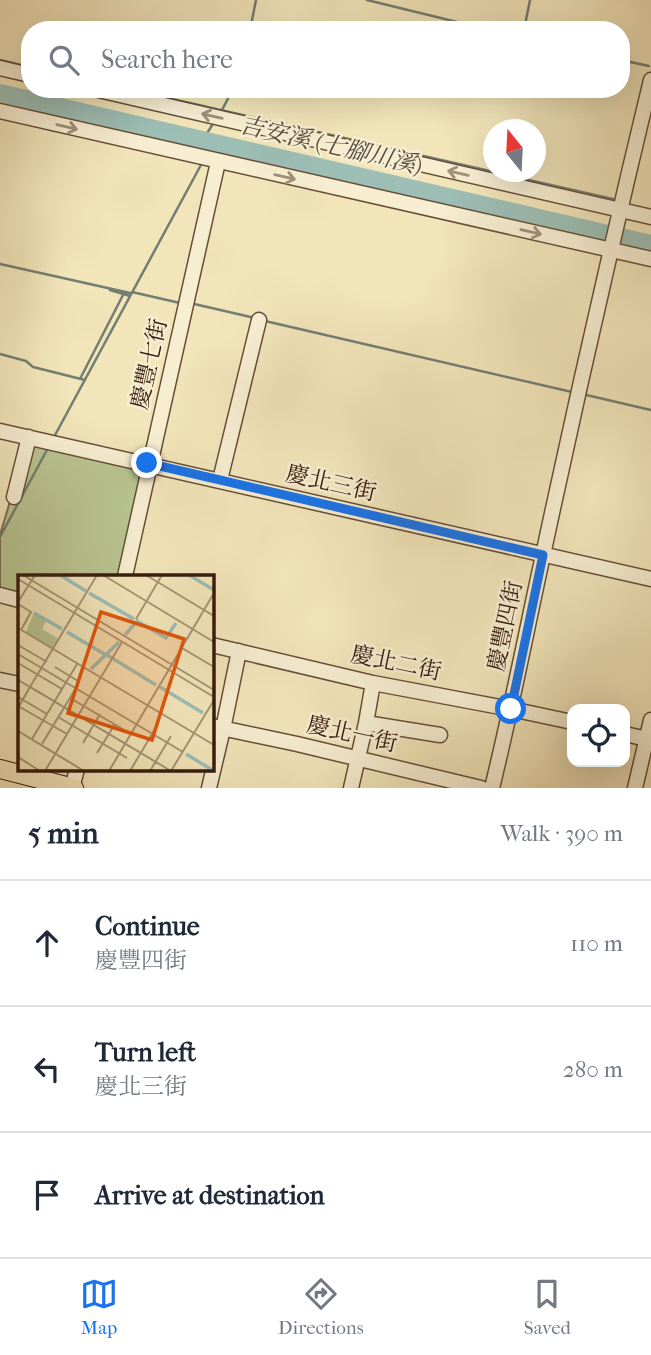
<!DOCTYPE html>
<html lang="en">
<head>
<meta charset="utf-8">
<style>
  body { margin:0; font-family:"IM FELL French Canon","Noto Serif TC",serif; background:#f2f2f3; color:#1f2937 }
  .controls { position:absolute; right:21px; bottom:21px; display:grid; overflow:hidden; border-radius:14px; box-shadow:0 7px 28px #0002 }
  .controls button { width:63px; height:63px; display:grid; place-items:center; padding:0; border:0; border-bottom:2px solid #e0e1e3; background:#fff; color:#1f2937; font:35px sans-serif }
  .compass { position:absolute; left:483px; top:119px; width:63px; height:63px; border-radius:50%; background:#fff; box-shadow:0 7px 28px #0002; rotate:342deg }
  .stop { position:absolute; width:21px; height:21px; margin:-16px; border:5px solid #1a73e8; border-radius:50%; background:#fff }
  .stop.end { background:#1a73e8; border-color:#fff; box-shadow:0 2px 7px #0008 }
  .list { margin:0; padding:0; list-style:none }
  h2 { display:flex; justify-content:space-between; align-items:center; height:91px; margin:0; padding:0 28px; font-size:30px }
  h2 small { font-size:23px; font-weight:400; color:#747a83 }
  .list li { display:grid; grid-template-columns:46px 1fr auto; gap:21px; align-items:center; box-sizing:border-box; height:126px; padding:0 28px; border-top:2px solid #e0e1e3 }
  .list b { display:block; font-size:26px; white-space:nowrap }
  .list p { margin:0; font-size:23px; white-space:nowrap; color:#747a83 }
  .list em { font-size:23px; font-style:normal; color:#747a83 }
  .icon { flex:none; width:38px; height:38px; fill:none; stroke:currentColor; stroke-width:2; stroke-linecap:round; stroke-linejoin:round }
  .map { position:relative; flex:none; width:651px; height:788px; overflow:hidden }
  .search { position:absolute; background:#fff; box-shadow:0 7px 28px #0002; left:21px; right:21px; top:21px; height:77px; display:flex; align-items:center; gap:18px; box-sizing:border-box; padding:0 24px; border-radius:28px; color:#747a83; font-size:26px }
  .sheet { height:469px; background:#fff }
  nav { display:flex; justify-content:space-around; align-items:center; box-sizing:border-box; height:98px; border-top:2px solid #e0e1e3; background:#fff; font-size:19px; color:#747a83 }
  nav a { display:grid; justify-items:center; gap:4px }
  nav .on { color:#1a73e8 }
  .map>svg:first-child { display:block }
  .green { fill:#b9c591; stroke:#78704e; stroke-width:2 }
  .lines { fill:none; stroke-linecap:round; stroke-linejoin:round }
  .stream { stroke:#737d71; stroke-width:2.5 }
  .river { stroke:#9cbeb5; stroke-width:18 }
  .minor-casing { stroke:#654e38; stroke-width:17 }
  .major-casing { stroke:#361b0c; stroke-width:20 }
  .minor { stroke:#f7eed2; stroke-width:14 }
  .major { stroke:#f2e5ba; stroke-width:18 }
  .oneway { stroke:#a08f79 }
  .route { stroke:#1a73e8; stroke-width:9 }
  .labels { text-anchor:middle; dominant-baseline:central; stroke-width:5; stroke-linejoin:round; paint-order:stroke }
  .street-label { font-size:23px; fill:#361b0c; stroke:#f7eed2 }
  .water-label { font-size:24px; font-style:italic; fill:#554c3f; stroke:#f7eed2 }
  .inset-river { fill:none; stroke:#9cbeb5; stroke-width:3.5 }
  .inset-road { fill:none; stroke:#a79474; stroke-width:2 }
  .view { fill:#df560c; fill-opacity:0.15; stroke:#df560c; stroke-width:3.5 }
  .inset-edge { fill:none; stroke:#361b0c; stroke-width:3.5 }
</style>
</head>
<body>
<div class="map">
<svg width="651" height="788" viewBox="0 0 651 788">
  <rect width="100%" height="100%" fill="#f2e5ba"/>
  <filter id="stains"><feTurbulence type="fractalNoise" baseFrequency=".00286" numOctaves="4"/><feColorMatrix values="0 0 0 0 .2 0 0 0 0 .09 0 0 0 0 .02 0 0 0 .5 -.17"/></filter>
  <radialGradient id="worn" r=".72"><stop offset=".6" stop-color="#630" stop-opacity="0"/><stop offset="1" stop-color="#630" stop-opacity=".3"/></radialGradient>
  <!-- green -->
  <path class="green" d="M28 441 147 463 122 576H19V599L0 594V535Z"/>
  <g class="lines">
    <!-- stream -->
    <path class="stream" d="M367 0 490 30
      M250 30 256 0
      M524 30 530 0
      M0 60 30 67
      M621 60 649 66
      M128 89 613 199
      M222 110 233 89
      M41 127 55 131
      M203 140 214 122
      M210 149 212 142
      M0 264 130 293
      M110 290 130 296
      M132 292 180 303
      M190 303 255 318
      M265 321 572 392
      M0 354 26 361 33 367 85 380
      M80 379 123 295
      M582 394 651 410
      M54 437 202 163
      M0 537 48 448"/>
    <!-- river -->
    <path class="river" d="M0 93 651 244"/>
    <defs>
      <path id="minor" d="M0 68 30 75
        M94 89 651 217
        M0 111 651 259
        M0 431 651 579
        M220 480 259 320
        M14 497 29 437
        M125 576 218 162
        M0 595 19 600
        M212 645 373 683 511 709 572 722
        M0 680 19 684
        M366 723 440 735
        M212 726 297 744 481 788
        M625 734 651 740
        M72 788 77 769
        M209 788 223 729 239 651
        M351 788 366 723 373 683
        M492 788C511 711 526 633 543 555 577 396 613 238 651 80
        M635 788 651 720"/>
      <path id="major" d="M0 769 74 788"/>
    </defs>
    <!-- minor casing -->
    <use href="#minor" class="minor-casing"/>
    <!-- major casing -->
    <use href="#major" class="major-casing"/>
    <!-- minor -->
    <use href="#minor" class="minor"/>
    <!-- major -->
    <use href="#major" class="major"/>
  </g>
  <!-- one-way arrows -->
  <defs><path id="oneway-shaft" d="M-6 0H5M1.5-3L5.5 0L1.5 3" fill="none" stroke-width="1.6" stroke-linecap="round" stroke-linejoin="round" transform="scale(1.75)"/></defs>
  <g class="oneway">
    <use href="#oneway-shaft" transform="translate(212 116) rotate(-167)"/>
    <use href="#oneway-shaft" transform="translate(67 127) rotate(13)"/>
    <use href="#oneway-shaft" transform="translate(458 173) rotate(-167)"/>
    <use href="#oneway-shaft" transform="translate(285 177) rotate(13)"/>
    <use href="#oneway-shaft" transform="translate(531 232) rotate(13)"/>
  </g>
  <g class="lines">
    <!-- route -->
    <path class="route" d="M147 463 543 555 511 709"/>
  </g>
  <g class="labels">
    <!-- street labels -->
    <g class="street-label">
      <text transform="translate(149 364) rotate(-77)">慶豐七街</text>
      <text transform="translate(331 483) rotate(13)">慶北三街</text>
      <text transform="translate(505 626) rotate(-78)">慶豐四街</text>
      <text transform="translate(396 663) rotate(12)">慶北二街</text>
      <text transform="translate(352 734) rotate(13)">慶北一街</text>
    </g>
    <!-- water labels -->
    <g class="water-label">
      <text transform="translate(331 145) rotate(13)">吉安溪 (七腳川溪)</text>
    </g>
  </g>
  <!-- overview -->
  <g transform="translate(18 575)">
    <rect width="196" height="196" fill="#f2e5ba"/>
    <path d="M16 38 28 46 24 54 41 64 35 74 8 57Z" fill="#b9c591"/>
    <path class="inset-river" d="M42 0 68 16M171 0 196 15M71 18 116 44M16 38 44 54M49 57 88 80M107 60 119 46 148 63 158 48M89 80 138 110M73 94 101 67M142 112 185 138M168 179 196 196"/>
    <path class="inset-road" d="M5 0 196 115M85 0 196 67M128 0 196 41M0 4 196 122M0 27 17 0M0 29 13 37 3 55M118 44 144 0M0 53 196 170M0 70 29 87M164 73 196 92M0 79 165 177M0 88 44 114M37 92 60 106M0 105 12 112 79 0M0 122 29 139M52 123 113 159M0 131 49 159M0 133 12 112 153 196M40 142 109 183M0 156 66 196M14 164 59 89M65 168 82 139M24 169 58 113M79 178 97 149M0 182 22 196M27 196 104 67M91 196 196 18M112 196 140 149M132 196 153 161M153 196 196 125"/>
    <path class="view" d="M83 37 166 64 134 165 50 138Z"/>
    <rect width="196" height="196" class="inset-edge"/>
  </g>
  <rect width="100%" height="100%" filter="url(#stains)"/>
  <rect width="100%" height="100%" fill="url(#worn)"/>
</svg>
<div class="controls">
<button><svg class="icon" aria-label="locate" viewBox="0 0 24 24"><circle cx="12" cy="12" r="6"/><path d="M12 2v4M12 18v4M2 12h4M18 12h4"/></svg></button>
</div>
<svg class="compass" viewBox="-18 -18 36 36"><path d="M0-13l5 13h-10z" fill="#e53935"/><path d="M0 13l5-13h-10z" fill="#747a83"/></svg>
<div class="stop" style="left:511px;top:709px"></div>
<div class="stop end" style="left:147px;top:463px"></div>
<div class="search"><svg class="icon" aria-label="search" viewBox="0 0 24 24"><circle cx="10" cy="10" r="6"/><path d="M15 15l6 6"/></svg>Search here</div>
</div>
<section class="sheet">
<h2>5 min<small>Walk · 390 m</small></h2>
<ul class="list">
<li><svg class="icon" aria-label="ahead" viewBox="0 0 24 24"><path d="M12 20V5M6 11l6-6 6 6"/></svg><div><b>Continue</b><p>慶豐四街</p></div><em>110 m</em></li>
<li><svg class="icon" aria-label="left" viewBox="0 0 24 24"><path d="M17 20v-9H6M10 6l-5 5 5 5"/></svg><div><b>Turn left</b><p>慶北三街</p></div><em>280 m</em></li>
<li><svg class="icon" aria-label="arrive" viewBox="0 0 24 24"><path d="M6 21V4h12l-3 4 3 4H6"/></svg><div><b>Arrive at destination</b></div></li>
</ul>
</section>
<nav>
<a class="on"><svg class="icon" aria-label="map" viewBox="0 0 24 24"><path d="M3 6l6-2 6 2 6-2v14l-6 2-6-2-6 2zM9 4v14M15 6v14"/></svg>Map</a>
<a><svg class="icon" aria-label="directions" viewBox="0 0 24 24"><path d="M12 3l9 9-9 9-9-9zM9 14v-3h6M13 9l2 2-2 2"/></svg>Directions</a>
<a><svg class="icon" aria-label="saved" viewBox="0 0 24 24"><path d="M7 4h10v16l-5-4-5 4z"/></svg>Saved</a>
</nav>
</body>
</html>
